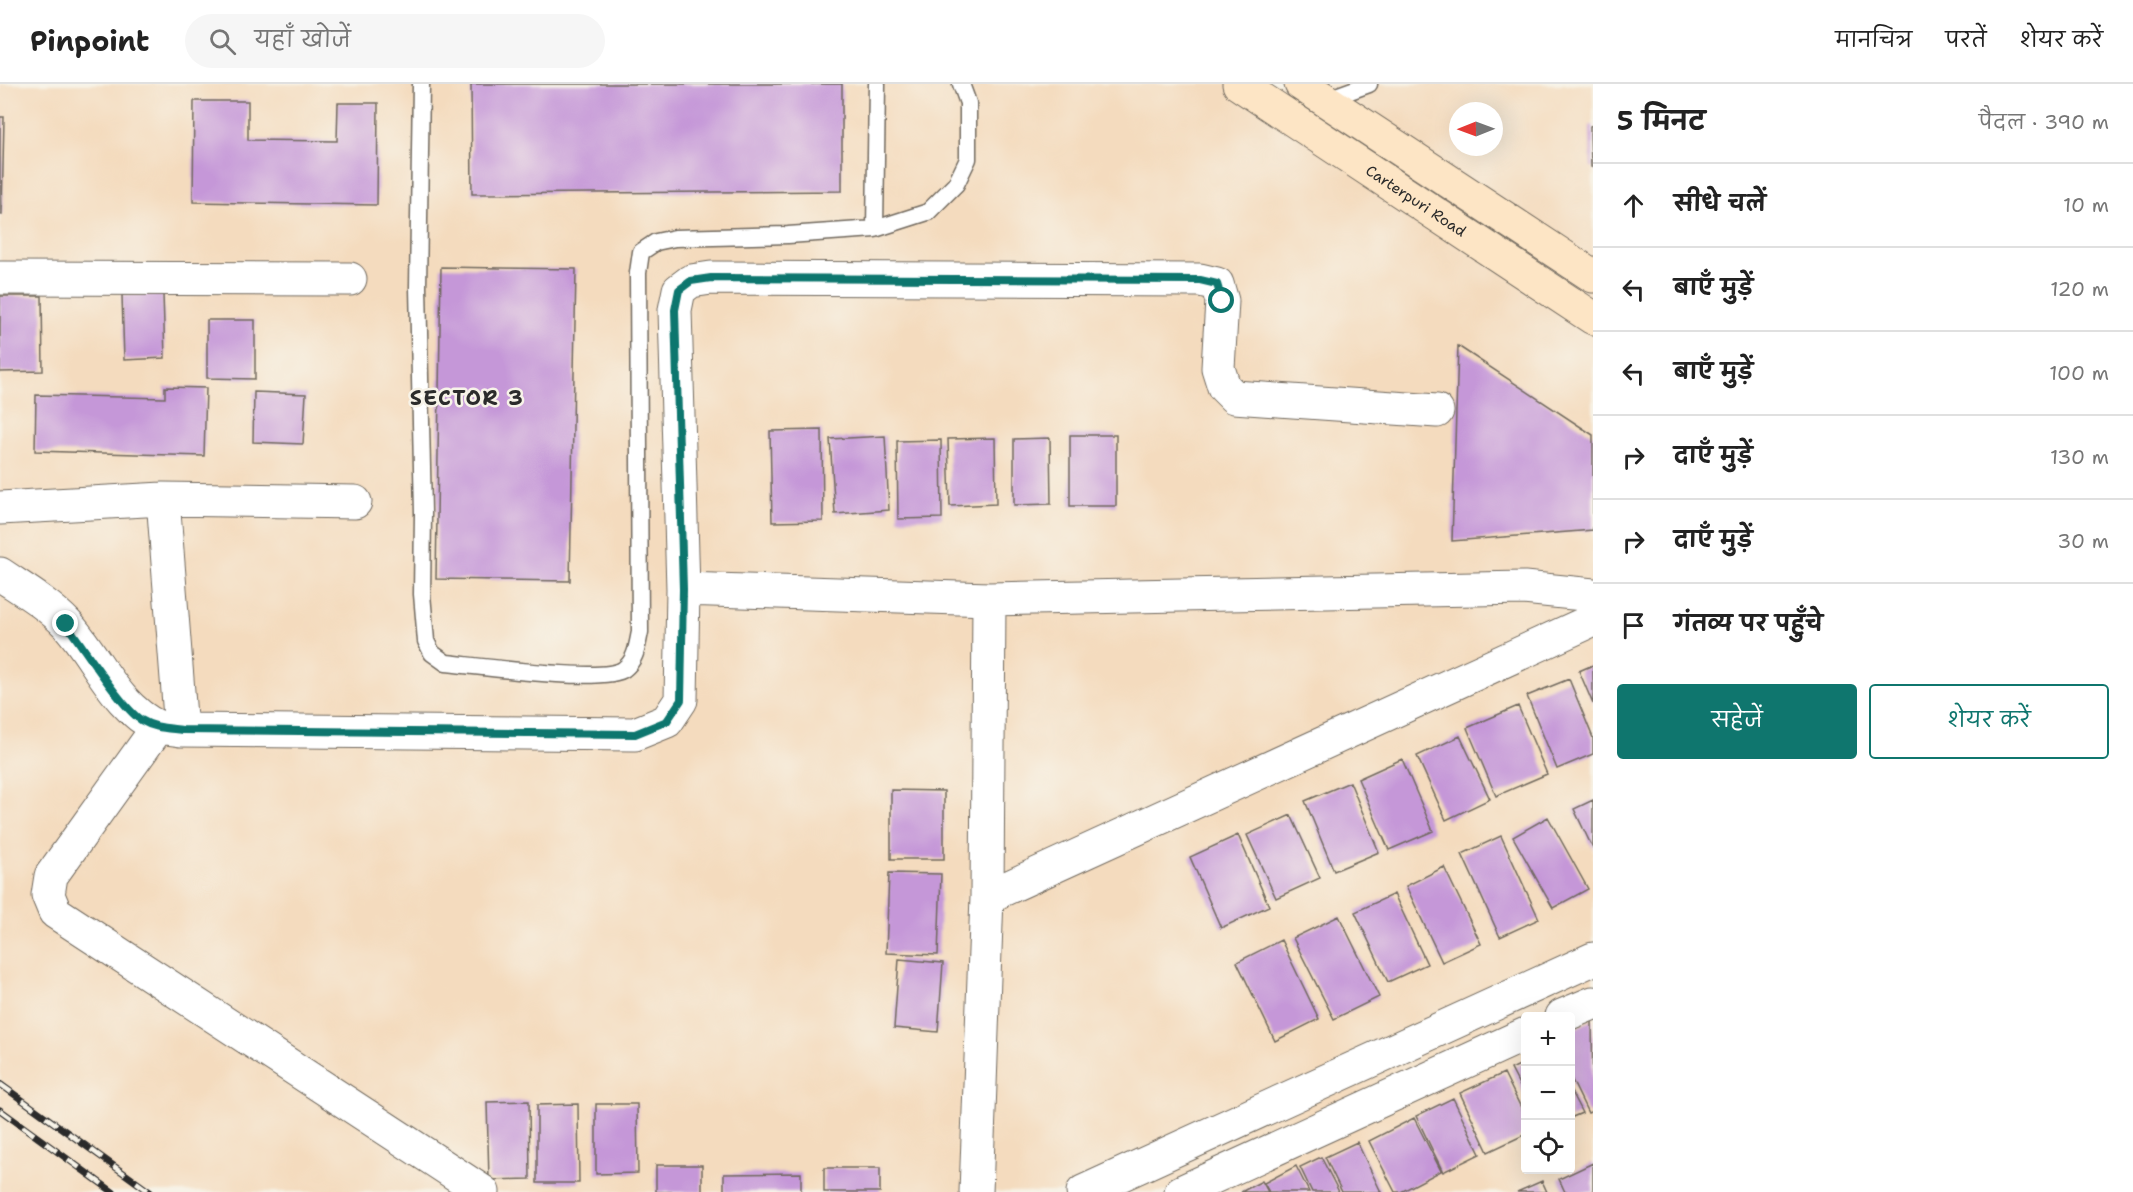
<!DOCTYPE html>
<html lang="hi">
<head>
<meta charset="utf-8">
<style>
  body { margin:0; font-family:"Shantell Sans","Playpen Sans Deva",sans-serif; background:#f6f6f6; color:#222 }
  .controls { position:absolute; right:18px; bottom:18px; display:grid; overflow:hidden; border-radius:6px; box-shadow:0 6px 24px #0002 }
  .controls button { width:54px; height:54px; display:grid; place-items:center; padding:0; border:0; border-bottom:2px solid #e0e0e0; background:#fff; color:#222; font:30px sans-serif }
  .compass { position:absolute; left:1449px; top:18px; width:54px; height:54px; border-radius:50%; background:#fff; box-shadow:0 6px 24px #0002; rotate:269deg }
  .stop { position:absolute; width:18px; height:18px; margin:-14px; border:4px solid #0f766e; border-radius:50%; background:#fff }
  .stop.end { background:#0f766e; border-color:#fff; box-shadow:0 2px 6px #0008 }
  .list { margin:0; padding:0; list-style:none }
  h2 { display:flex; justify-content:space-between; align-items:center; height:78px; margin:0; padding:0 24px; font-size:26px }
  h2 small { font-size:20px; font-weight:400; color:#767676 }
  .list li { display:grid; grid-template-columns:39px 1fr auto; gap:18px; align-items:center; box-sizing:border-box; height:84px; padding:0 24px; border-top:2px solid #e0e0e0 }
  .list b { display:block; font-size:22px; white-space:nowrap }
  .list em { font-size:20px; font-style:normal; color:#767676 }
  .actions { display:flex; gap:12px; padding:18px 24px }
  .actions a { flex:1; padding:14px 0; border:2px solid #0f766e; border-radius:6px; text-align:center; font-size:21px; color:#0f766e }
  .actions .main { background:#0f766e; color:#fff }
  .icon { flex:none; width:33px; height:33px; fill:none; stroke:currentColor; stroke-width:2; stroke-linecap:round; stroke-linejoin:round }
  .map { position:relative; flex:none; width:1593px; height:1108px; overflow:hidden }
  header { display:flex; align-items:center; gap:36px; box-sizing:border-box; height:84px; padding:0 30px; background:#fff; border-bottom:2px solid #e0e0e0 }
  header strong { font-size:28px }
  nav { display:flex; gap:33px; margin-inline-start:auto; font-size:21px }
  .search { width:420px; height:54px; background:#f6f6f6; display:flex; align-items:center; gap:15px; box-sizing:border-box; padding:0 21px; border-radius:33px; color:#767676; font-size:22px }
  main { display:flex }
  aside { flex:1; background:#fff }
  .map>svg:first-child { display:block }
  .building { fill:#c597d8 }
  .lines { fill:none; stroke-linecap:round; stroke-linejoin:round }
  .lane-casing { stroke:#71695e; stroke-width:19 }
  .street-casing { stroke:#71695e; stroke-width:35 }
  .secondary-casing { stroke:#71695e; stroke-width:35 }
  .lane { stroke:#fff; stroke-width:16 }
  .street { stroke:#fff; stroke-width:33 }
  .secondary { stroke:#fde5c5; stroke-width:33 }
  .rail-casing { stroke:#2b2b2b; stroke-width:7 }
  .rail { stroke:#f7f3e8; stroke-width:4.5; stroke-dasharray:14; stroke-linecap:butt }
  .route { stroke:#0f766e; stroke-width:8 }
  .labels { text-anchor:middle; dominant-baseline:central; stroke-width:5; stroke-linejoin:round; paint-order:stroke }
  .street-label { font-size:15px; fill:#2b2b2b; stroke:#f7f3e8 }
  .district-label { font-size:21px; font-weight:bold; letter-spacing:1.5px; fill:#2b2b2b; stroke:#f7f3e8 }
</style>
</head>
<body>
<header>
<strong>Pinpoint</strong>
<div class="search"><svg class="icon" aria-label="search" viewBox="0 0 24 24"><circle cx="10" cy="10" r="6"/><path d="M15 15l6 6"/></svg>यहाँ खोजें</div>
<nav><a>मानचित्र</a><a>परतें</a><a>शेयर करें</a></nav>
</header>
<main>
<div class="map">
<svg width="1593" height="1108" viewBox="0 0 1593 1108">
  <rect width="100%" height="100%" fill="#f7f3e8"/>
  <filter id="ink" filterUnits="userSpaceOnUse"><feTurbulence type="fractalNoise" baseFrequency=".0167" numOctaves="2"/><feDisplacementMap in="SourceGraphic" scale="12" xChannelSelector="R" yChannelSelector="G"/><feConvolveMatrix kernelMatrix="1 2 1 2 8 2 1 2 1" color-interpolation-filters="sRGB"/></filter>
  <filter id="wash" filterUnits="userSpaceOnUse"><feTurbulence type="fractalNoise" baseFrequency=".008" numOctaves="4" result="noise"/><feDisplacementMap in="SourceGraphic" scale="24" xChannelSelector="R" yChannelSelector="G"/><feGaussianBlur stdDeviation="1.35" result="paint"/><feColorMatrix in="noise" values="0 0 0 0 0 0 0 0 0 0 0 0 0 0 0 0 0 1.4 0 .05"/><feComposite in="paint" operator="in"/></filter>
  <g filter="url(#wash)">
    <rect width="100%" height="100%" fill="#f4dbbe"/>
    <g id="blocks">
      <!-- building -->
      <path class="building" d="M471 0H842V107L472 110Z
        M194 17H248V56L337 57 338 19H378L377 121 193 118Z
        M0 33H4L2 130H0Z
        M1593 41V83H1591L1590 42Z
        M441 183 576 185 570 497 436 495Z
        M163 210 165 274 124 276 122 211Z
        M0 212H42L43 287 0 288Z
        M207 236H255V295L207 294Z
        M1458 262 1593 351V446L1452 457Z
        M165 303 206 304 204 372 35 367 36 311 165 314Z
        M254 308 306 310 303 360 253 358Z
        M822 346 823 437 772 438 770 347Z
        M1070 351H1116V422H1070Z
        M885 352 889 426 835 430 830 355Z
        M995 354 996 420 950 422 948 355Z
        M1050 354 1051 420 1014 421V355Z
        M941 356 942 434 898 435 897 357Z
        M1593 581V620L1579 587Z
        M1569 595 1593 654V670L1557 685 1527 612Z
        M1518 622 1547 690 1496 712 1467 644Z
        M1460 652 1490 715 1446 736 1417 672Z
        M1402 675 1433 747 1389 766 1358 695Z
        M1350 698 1379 768 1334 787 1305 717Z
        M891 706 944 707V775H891Z
        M1593 716V765L1574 725Z
        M1291 731 1320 794 1276 814 1247 751Z
        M1548 733 1588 805 1553 824 1513 753Z
        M1238 751 1269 822 1221 844 1190 773Z
        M1501 752 1539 835 1500 853 1462 770Z
        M1444 783 1481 860 1442 878 1406 802Z
        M889 789 941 790 938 871 886 869Z
        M1394 810 1427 880 1388 898 1355 828Z
        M1339 832 1379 913 1334 935 1293 854Z
        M1281 856 1319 935 1275 957 1237 878Z
        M899 875 943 879 938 948 894 944Z
        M1592 936 1593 1027 1588 1029 1570 992V947Z
        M1526 978V1014L1511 985Z
        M1504 989 1526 1034V1050L1488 1068 1460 1009Z
        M1570 1006 1582 1029 1570 1034Z
        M1453 1014 1480 1070 1443 1088 1416 1032Z
        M529 1017 530 1095 489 1096 487 1018Z
        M578 1020 579 1099H537V1021Z
        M596 1020H637L638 1089 596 1090Z
        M1414 1034 1441 1087 1401 1108H1395L1369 1057Z
        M1357 1058 1381 1108H1342L1325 1073Z
        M1321 1073 1339 1108H1312L1300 1083Z
        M1593 1079V1108H1565L1559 1095Z
        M656 1081H702V1108H656Z
        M1296 1082 1309 1108H1269L1264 1099Z
        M824 1084H880V1108H824Z
        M801 1089V1108H724V1090Z
        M1262 1097 1268 1108H1241Z
        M1542 1097 1547 1108H1517Z"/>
    </g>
  </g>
  <g filter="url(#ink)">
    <use href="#blocks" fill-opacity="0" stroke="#71695e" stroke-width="1.5"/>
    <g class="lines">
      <defs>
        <path id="lane" d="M421 0 418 203 423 429 422 510 426 557 432 569 446 579C477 582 605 600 624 585 636 576 637 562 640 548L638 189 641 168 656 158 675 154 788 151 875 145 928 128 956 100 968 75V19L961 0
          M1325 16 1369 0
          M875 145 877 0"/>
        <path id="street" d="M0 194 350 195
          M163 415 181 646
          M0 424 163 415 355 418
          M0 490C22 505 48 520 67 540 98 574 115 623 158 643L51 792 48 811 55 828 483 1108
          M683 505 989 515 1524 504 1593 511
          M158 643 181 646 635 650 667 637 681 616 683 505 675 226 679 206 691 197 711 194 1200 196 1217 200 1222 217 1218 284 1224 303 1234 313 1437 327
          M987 813 1593 536
          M1562 932 1593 919
          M976 1108 987 813 989 515
          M1083 1108 1593 875
          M1181 1108 1526 950"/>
        <g id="secondary">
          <path id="s1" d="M1239 0 1593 234"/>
          <path d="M1301 0 1593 192"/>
        </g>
      </defs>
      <!-- lane casing -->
      <use href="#lane" class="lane-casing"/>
      <!-- street casing -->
      <use href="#street" class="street-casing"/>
      <!-- secondary casing -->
      <use href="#secondary" class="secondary-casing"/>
      <!-- lane -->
      <use href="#lane" class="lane"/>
      <!-- street -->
      <use href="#street" class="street"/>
      <!-- secondary -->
      <use href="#secondary" class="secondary"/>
      <defs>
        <path id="rail" d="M0 1000 150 1108
          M0 1026 113 1108"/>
      </defs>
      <!-- rail casing -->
      <use href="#rail" class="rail-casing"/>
      <!-- rail -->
      <use href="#rail" class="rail"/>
    </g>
  </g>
  <g class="lines" filter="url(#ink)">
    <!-- route -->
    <path class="route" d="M66 540C83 562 121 623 141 636 154 644 167 644 182 646L635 650 667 637 681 616 683 505 675 226 679 206 691 197 711 194 1200 196 1217 200 1222 217"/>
  </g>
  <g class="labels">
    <!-- street labels -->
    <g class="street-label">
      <text stroke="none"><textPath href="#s1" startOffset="212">Carterpuri Road</textPath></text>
    </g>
    <!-- district labels -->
    <g class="district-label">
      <text x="467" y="314">SECTOR 3</text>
    </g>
  </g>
</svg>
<div class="controls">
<button>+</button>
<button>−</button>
<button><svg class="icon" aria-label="locate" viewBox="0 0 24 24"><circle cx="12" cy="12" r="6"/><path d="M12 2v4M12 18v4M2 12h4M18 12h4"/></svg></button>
</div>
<svg class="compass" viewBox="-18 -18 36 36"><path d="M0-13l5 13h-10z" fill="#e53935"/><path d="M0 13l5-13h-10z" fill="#767676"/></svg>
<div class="stop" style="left:1222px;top:217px"></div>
<div class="stop end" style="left:66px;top:540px"></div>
</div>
<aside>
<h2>5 मिनट<small>पैदल · 390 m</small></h2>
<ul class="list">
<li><svg class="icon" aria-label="ahead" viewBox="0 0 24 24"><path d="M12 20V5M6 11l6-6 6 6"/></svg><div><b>सीधे चलें</b></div><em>10 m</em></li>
<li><svg class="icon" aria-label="left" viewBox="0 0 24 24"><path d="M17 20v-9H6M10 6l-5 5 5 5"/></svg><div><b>बाएँ मुड़ें</b></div><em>120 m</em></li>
<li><svg class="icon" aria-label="left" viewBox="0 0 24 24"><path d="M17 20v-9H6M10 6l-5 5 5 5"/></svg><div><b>बाएँ मुड़ें</b></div><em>100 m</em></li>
<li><svg class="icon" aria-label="right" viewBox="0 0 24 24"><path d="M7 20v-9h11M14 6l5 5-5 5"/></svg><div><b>दाएँ मुड़ें</b></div><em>130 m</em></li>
<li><svg class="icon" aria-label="right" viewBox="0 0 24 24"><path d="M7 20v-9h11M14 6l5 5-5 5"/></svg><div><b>दाएँ मुड़ें</b></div><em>30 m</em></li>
<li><svg class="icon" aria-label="arrive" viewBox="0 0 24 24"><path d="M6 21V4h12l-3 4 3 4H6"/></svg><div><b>गंतव्य पर पहुँचे</b></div></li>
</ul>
<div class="actions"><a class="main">सहेजें</a><a>शेयर करें</a></div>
</aside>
</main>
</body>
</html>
